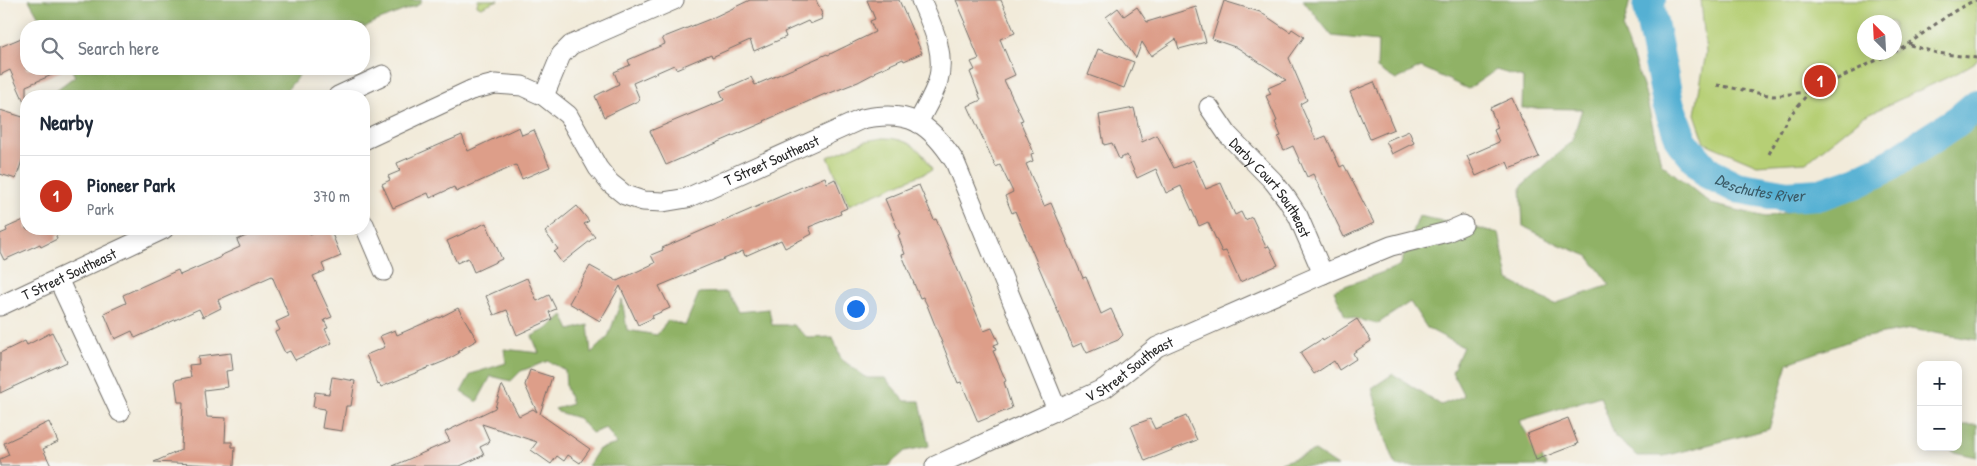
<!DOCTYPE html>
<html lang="en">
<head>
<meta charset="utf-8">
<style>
  body { margin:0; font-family:"Patrick Hand",sans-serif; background:#f6f6f7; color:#1f2937 }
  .controls { position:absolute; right:15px; bottom:15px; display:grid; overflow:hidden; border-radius:10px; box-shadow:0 2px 12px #0003 }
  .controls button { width:45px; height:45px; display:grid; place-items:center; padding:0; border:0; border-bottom:1px solid #e0e1e3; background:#fff; color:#1f2937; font:25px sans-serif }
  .compass { position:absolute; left:1857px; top:15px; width:45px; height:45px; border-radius:50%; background:#fff; box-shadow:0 2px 12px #0003; rotate:336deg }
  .you { position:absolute; left:855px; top:308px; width:18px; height:18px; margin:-12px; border:4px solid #fff; border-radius:50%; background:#1a73e8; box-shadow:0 0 0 8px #1a73e833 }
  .badge { display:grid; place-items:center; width:32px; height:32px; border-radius:50%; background:#c8321e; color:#fff; font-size:16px; font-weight:700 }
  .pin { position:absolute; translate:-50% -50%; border:2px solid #fff; box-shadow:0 1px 5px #0006 }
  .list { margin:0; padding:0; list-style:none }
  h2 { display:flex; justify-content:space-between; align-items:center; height:65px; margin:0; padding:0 20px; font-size:21px }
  h2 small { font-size:16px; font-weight:400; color:#747a83 }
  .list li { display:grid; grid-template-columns:32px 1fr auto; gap:15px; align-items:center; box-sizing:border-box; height:80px; padding:0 20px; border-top:1px solid #e0e1e3 }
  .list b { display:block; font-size:19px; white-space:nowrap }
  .list p { margin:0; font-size:16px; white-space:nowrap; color:#747a83 }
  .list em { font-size:16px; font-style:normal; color:#747a83 }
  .icon { flex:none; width:28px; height:28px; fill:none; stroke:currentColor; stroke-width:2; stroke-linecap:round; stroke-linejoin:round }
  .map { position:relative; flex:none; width:1977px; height:466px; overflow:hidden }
  .search { position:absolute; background:#fff; box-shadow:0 2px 12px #0003; left:20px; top:20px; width:350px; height:55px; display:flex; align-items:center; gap:12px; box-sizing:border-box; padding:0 18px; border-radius:20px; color:#747a83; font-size:19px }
  .panel { position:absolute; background:#fff; box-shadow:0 2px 12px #0003; left:20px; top:90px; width:350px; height:145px; border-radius:20px }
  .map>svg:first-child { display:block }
  .green { fill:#b6cf74; stroke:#707d50; fill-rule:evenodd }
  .forest { fill:#90b266; stroke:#5e6e48 }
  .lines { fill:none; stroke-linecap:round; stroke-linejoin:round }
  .river { stroke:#55b0d3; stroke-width:32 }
  .building { fill:#dd9e89 }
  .minor-casing { stroke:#716e68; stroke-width:21 }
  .path { stroke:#716e68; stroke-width:3; stroke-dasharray:4 4; stroke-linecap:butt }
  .minor { stroke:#fff; stroke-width:19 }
  .labels { text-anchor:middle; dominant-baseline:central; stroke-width:5; stroke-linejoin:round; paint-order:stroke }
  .street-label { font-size:15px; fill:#2b2b2b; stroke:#f6f6f2 }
  .water-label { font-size:16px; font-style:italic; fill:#3a5a66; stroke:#f6f6f2 }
</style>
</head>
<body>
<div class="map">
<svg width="1977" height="466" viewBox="0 0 1977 466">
  <rect width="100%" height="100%" fill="#f6f6f2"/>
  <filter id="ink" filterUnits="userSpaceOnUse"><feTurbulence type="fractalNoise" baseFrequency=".02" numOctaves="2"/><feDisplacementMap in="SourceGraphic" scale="10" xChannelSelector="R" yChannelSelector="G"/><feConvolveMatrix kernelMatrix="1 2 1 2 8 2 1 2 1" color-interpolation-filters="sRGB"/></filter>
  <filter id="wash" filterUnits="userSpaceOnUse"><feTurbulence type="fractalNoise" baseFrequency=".0096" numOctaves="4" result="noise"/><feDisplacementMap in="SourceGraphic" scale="20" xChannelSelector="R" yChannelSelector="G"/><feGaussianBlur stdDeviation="1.12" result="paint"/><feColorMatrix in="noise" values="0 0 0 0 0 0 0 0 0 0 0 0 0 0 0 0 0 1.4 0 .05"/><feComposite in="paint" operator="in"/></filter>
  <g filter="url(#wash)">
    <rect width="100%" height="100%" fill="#f2ebda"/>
    <!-- green -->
    <path class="green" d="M478 0H498L481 7 477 5Z
      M1701 0H1977V61L1959 72 1864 116 1806 162 1757 165 1705 143 1695 114 1706 53ZM1864 22H1894V52H1864Z
      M883 138C906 138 923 148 932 170L849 205 828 157 865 141Z"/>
    <!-- forest -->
    <path class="forest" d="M29 0H422L418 5 372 23 364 28V26H44Z
      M1303 0H1630L1623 29 1645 92 1661 163 1711 204 1766 217 1845 198 1937 149 1977 121V340L1911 329 1855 339 1788 363 1769 429 1665 456H1638L1615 437 1600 396 1519 421 1547 466H1396L1385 436 1372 388 1393 374 1441 405 1464 396 1452 372 1463 347 1427 328 1410 302 1377 324 1345 316 1334 290 1400 266 1419 216 1499 233 1508 280 1554 304 1610 285 1588 256 1558 244 1523 226 1521 187 1572 141 1582 109 1522 108 1523 78 1496 70 1468 89 1421 67 1396 80 1377 68 1378 41 1332 36Z
      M71 69H304L282 96H48L75 76Z
      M727 292 738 312 769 309 772 325H793L808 338 833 337 841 359 867 378H885L905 401H920L929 446 905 451 888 466H588L599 449 617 444 606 428 592 433 578 418 558 412 555 409 572 404 566 387 565 370 548 361 521 371 511 381 491 376 477 402 461 392 471 374 506 363 504 349 539 353 532 336 547 329 563 315 570 330 588 325 591 353 608 337 622 299 627 330 657 335 668 320 685 326 699 293Z
      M1958 425H1977V457L1954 452 1946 447H1958Z
      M1315 451 1338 466H1277L1281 463Z"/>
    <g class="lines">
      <!-- river -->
      <path class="river" id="s1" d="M1650 0 1649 7 1668 103 1682 142 1708 173 1736 187 1787 196 1821 194 1854 183 1887 167 1958 121 1977 105"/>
    </g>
    <g id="blocks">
      <!-- building -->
      <path class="building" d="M750 0H816L822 14 821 15 822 19 810 24 808 21 784 32 786 37 754 51 750 40 712 57 711 54 676 69 674 65 633 83 640 100 604 117 595 96 619 84 614 72 630 65 628 60 665 44 662 38 710 19Z
        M867 0H899L922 53 904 61 903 59 874 72 875 73 858 82 825 95V94L764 121 765 122 666 165 650 131 724 100 720 91 751 77 755 85 827 54 828 55 875 32 870 21 875 19Z
        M956 0H1001L1015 33 1000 39 1015 75 1004 80 1023 120 1020 121 1034 153 1031 154 1033 161 1026 164 1044 206 1051 203 1083 278 1086 277 1101 314 1111 309 1123 335 1118 340 1087 353 1082 343 1073 347 1015 211 1012 213 1005 196 1013 192 1000 165 996 167 968 106 981 100 970 72 975 70 971 62 979 59 964 23H966Z
        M1224 1 1260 12 1290 32 1292 29 1304 37 1289 58 1307 100 1300 104 1316 140 1326 136 1340 167 1344 165 1374 223 1344 237 1313 174 1307 177 1293 146 1284 150 1278 137 1281 136 1275 122 1277 121 1266 96 1271 94 1268 88 1286 80 1238 48 1212 39Z
        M1137 7 1147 22 1196 7 1206 42 1179 49 1176 39 1151 56 1142 42 1136 58 1106 17 1118 8 1124 16Z
        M26 36V69H66L26 86V106L10 70 0 75V47Z
        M1098 49 1134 62 1124 88 1088 75Z
        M1374 82 1394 129 1370 139 1350 92Z
        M1512 98 1539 157 1510 169 1507 162 1476 176 1467 156 1499 142 1494 130 1498 128 1490 108Z
        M1134 108 1142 142 1157 135 1174 168 1193 160 1206 189 1221 183 1235 215 1241 212 1245 220 1252 217 1266 247 1269 246 1278 265 1240 282 1226 251 1222 252 1208 222 1199 226 1181 186 1166 193 1156 169 1137 178 1127 155 1119 159 1112 143 1104 145 1099 115Z
        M0 110 26 118V148L16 179 0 174Z
        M519 127 522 135 534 130 550 167 522 179 516 165 456 192 454 187 430 198 428 193 393 208 382 184 390 180 388 176 400 171 397 163 462 135 468 151Z
        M1409 131 1414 143 1392 154 1386 141Z
        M825 177 827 183 835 179 847 208 840 211 841 214 809 227 812 234 785 248 781 240 745 256 743 251 659 286 670 308 652 316 653 318 638 325 620 286 600 321 569 303 590 266 617 281 655 263 651 255 663 250 662 248Z
        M919 185 934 220 936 219 984 331 992 328 999 343 994 345 996 350 993 351 1006 381 1004 382 1012 408 978 422 961 382 958 383 927 305 923 297 920 298 902 255 905 254 898 235 900 234 885 199Z
        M577 206 589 221 584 224 595 237 562 263 554 252 558 249 545 232Z
        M26 219V229H72L56 236 57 239 41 247 40 244 4 260 0 252V234L7 231 6 228Z
        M486 223 502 259 474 272 468 258 457 263 447 241Z
        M262 229H308L310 234 321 229H330L341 256 322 264 325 271 313 276 332 317 324 320 328 328 325 329 332 343 295 360 290 351 285 353 275 332 280 330 276 322 289 316 272 276 218 300 221 308 203 317 199 309 135 338 132 331 115 339 104 313 126 303 123 295 178 270 180 275 221 257 220 256 240 247 237 240Z
        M527 278 537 301 549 295 556 309 549 312 552 319 517 335 507 310 494 315 486 296Z
        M458 308 477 340 458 351 459 353 445 361 381 387 379 384 378 385 366 355 385 347 380 336 395 330 397 335 438 317 439 318Z
        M1357 319 1371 341 1353 353 1356 359 1339 370 1334 361 1314 374 1300 353 1322 339 1323 341Z
        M52 332 67 362 0 393V353L25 341 27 345Z
        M231 353 233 370 226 371 228 387 204 390 207 417 226 418 225 442H232V447H235L234 466 154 462 181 450 183 402H178L175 380 191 377 189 365 199 364 198 357Z
        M530 370 552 377 540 414 590 449 580 463 568 455 564 461 557 456 551 464 531 450 537 442 482 424 490 442 480 447 484 455 460 466H393L450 441 445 432 495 408 502 385 519 416 533 409 537 412 525 385Z
        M332 377 355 381 351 406H346L342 431 322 428 325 409 313 407 315 392 329 394Z
        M1186 416 1197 440 1145 461 1131 426 1150 419 1155 429Z
        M1568 418 1578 444 1536 460 1527 434Z
        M49 422 58 442 43 449 51 466H0V459L9 455 4 443Z"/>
    </g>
  </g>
  <g filter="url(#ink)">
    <use href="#blocks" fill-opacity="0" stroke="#716e68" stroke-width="1"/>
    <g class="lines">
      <defs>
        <g id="minor">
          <path d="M338 96 383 75"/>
          <path d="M544 96 561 55 571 45 674 0"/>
          <path id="s2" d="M1209 107 1228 135 1273 181 1287 199 1298 216 1323 274"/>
          <path d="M918 123C924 110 934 95 938 81 946 52 932 26 921 0"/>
          <path id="s3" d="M364 140 471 90 495 84 522 86 544 96 568 115 598 168 610 183 625 195 643 201 663 202 687 198 862 119C909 109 930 123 955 162L1057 410"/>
          <path d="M364 224 384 271"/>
          <path d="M58 279 120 412"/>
          <path id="s4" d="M0 306 164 229"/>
          <path id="s5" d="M935 466 1105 388 1157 347 1323 274 1391 246 1447 232 1463 225"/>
        </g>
      </defs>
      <!-- minor casing -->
      <use href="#minor" class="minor-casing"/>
      <!-- path -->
      <path class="path" d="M1910 45 1937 53 1977 58
        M1894 52C1923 37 1946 12 1976 0
        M1717 85 1773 96 1813 91
        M1769 154 1787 119 1806 96 1825 85 1894 52"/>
      <!-- minor -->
      <use href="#minor" class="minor"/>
    </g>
  </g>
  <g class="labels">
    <!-- street labels -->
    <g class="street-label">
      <text stroke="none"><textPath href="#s3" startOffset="480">T Street Southeast</textPath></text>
      <text stroke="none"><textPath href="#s2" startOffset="102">Darby Court Southeast</textPath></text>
      <text stroke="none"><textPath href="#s4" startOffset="76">T Street Southeast</textPath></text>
      <text stroke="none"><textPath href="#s5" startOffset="218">V Street Southeast</textPath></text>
    </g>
    <!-- water labels -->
    <g class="water-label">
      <text stroke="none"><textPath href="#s1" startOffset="242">Deschutes River</textPath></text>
    </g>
  </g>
</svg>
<div class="controls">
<button>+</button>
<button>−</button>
</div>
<svg class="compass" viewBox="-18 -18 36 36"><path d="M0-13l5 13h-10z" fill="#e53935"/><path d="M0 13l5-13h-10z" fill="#747a83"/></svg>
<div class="you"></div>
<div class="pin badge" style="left:1820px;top:81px">1</div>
<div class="search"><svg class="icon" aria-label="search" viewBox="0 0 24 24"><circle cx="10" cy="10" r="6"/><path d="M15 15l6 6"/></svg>Search here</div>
<section class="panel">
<h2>Nearby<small></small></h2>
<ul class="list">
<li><span class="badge">1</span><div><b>Pioneer Park</b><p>Park</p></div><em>370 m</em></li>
</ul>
</section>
</div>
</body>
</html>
